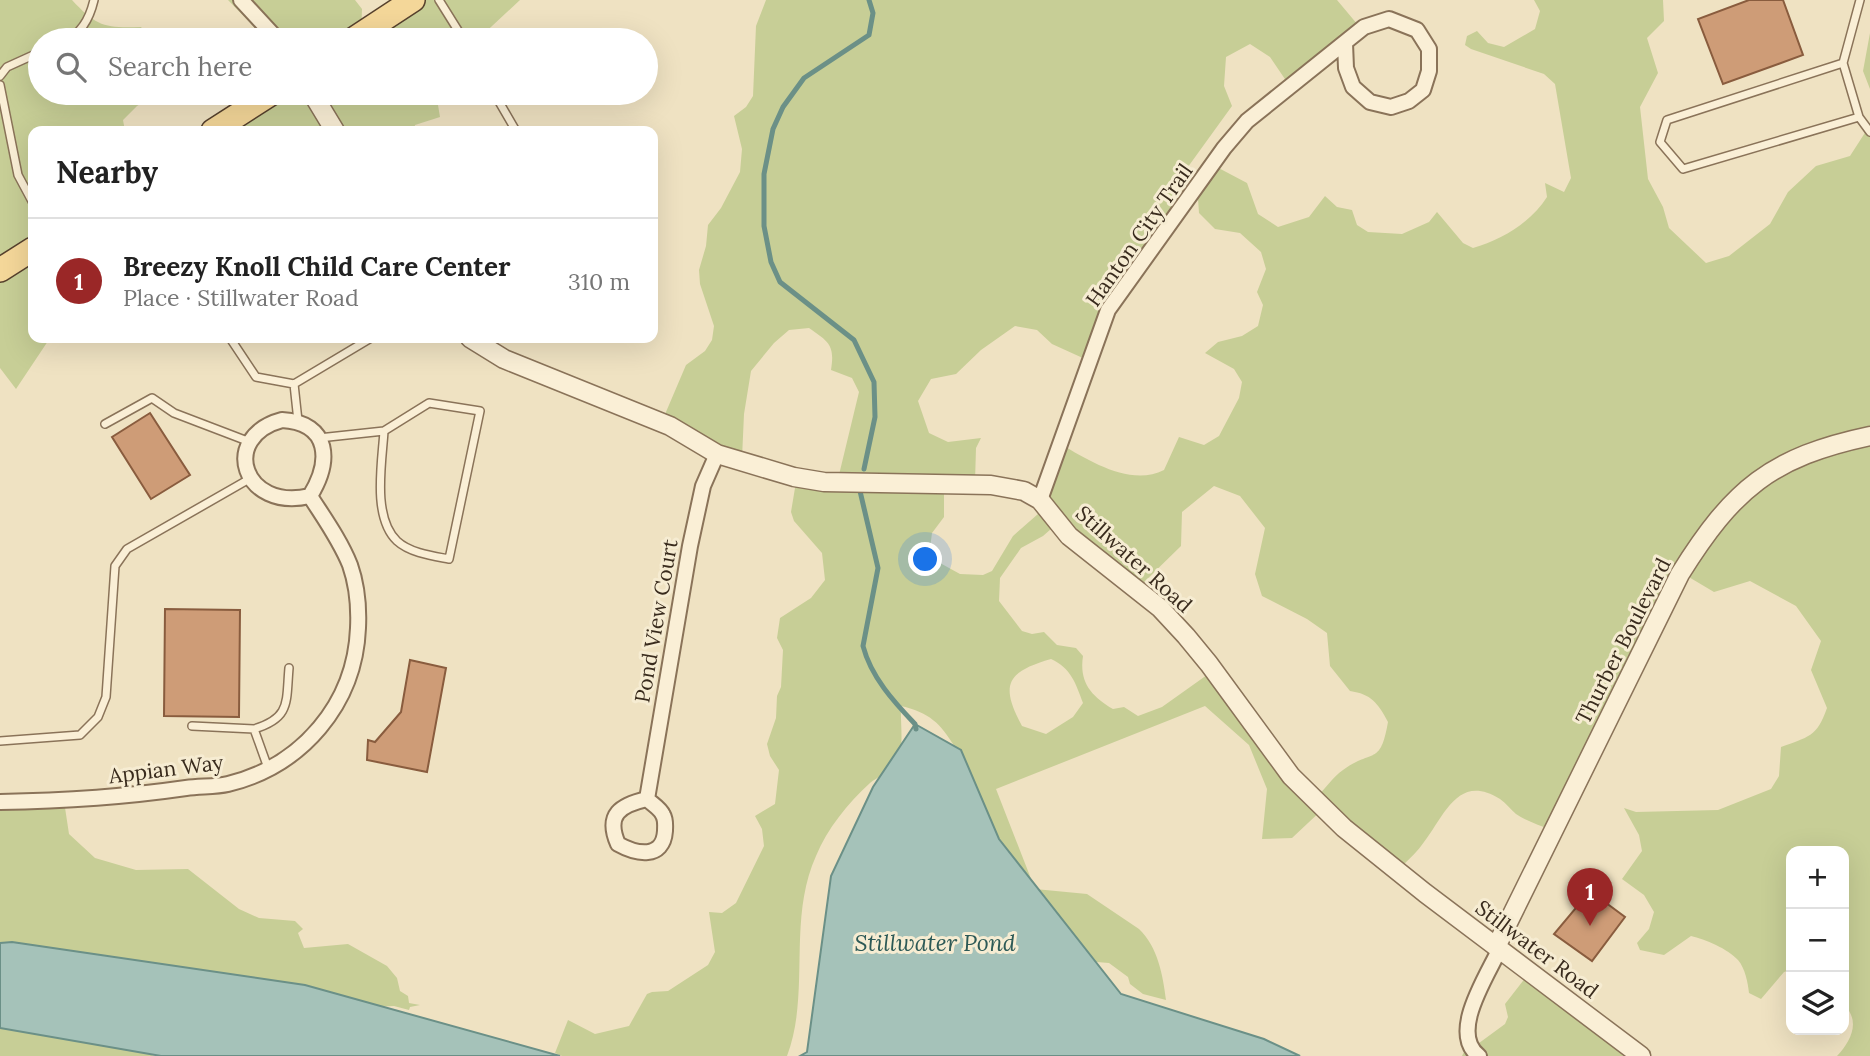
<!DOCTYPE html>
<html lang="en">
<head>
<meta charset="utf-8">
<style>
  body { margin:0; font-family:Lora,serif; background:#f6f6f6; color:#222 }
  .controls { position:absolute; right:21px; bottom:21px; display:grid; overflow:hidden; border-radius:14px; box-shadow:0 7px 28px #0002 }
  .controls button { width:63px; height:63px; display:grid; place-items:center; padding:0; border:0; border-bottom:2px solid #e0e0e0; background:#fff; color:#222; font:35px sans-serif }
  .you { position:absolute; left:926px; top:560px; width:24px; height:24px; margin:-18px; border:5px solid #fff; border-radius:50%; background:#1a73e8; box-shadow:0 0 0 10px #1a73e833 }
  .badge { display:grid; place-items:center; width:46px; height:46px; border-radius:50%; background:#9a2727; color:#fff; font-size:23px; font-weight:700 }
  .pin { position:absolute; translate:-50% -58px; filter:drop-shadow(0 2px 4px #0008) }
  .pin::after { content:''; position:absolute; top:37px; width:24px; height:21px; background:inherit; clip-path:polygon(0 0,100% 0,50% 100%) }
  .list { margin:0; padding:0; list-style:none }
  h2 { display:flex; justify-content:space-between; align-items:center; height:91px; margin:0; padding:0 28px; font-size:30px }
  h2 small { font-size:23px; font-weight:400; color:#767676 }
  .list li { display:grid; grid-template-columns:46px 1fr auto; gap:21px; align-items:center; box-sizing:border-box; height:126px; padding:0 28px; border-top:2px solid #e0e0e0 }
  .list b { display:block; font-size:26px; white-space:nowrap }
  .list p { margin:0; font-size:23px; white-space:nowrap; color:#767676 }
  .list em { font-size:23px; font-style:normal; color:#767676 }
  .icon { flex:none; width:38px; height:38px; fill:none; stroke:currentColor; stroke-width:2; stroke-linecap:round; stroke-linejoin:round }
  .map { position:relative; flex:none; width:1870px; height:1056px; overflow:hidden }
  .search { position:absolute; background:#fff; box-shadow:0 7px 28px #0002; left:28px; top:28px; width:630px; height:77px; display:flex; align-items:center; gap:18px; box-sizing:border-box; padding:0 24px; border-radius:38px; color:#767676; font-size:26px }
  .panel { position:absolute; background:#fff; box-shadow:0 7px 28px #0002; left:28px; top:126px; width:630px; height:217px; border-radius:14px }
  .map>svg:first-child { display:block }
  .green { fill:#c7ce96; fill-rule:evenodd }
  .water { fill:#a5c2b9; stroke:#6b9087; stroke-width:2 }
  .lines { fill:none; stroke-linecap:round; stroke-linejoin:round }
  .stream { stroke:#6b9087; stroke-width:5 }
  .building { fill:#ce9c77; stroke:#895c3e; stroke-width:2 }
  .service-casing { stroke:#8a7359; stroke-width:10 }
  .minor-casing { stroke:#8a7359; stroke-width:18 }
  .tertiary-casing { stroke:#8a7359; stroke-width:21 }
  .primary-casing { stroke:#57412d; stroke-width:26 }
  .service { stroke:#faefd6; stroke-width:7 }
  .minor { stroke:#faefd6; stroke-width:14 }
  .tertiary { stroke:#faefd6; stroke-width:18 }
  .primary { stroke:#f4d799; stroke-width:23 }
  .labels { text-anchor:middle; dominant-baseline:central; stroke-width:6; stroke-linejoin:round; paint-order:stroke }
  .street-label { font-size:21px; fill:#392b1d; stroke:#f6ecd2 }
  .water-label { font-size:23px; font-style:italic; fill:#2c5956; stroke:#f6ecd2 }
</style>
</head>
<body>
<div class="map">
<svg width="1870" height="1056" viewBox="0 0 1870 1056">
  <rect width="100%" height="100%" fill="#efe2c2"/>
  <!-- green -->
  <path class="green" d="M0 0H72C97 27 105 28 141 27L151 40H40V93H158L137 106 123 120 125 131H33V338H50L16 389 0 368Z
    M228 0H355L362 9 361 37 417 0H520L477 40H267Z
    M766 0H1337L1363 31 1289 85 1270 57 1250 44 1226 57 1224 86 1232 106 1172 189 1180 207 1085 359 1052 344 1037 330 1015 326 981 350 956 374 931 379 918 401 929 433 948 442 981 438 976 448 975 482 944 483V517L932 533 930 548 940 563 960 574 983 575 992 571 1013 536 1046 507 1040 496 1062 445C1090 461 1131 487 1164 470L1179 437 1204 445 1219 436 1239 398 1242 382 1234 369 1205 353 1218 342 1242 336 1258 326 1263 305 1257 292 1266 269 1261 252 1240 233 1215 229 1199 213 1197 184 1211 164 1247 183 1258 214 1278 227 1309 217 1325 196 1337 207 1352 210 1357 225 1368 232 1402 234 1429 222 1437 212 1463 243 1473 248C1502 240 1531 222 1547 197L1545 183 1564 192 1571 178 1555 84 1544 74 1471 49 1465 45 1467 36 1477 31 1488 43 1504 47 1535 29 1540 11 1534 0H1663L1664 21 1647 38 1658 73 1640 107 1648 179 1663 207 1669 228 1706 263 1729 256 1770 224 1788 192 1816 166 1850 156 1870 125V1056H1837C1851 1041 1861 1021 1844 1005V851H1791V970L1784 972 1761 999 1749 993C1748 983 1745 968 1738 960 1728 949 1705 939 1691 936L1664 955 1640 950 1637 943 1649 929 1654 912 1644 895 1622 879 1642 851 1639 835 1624 808 1636 812 1718 810 1771 789 1779 776 1781 747C1808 737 1817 737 1827 708L1811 670 1821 641 1796 606 1750 581 1714 592 1682 573 1551 830C1540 825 1526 821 1516 814 1511 810 1506 803 1500 799 1458 773 1445 815 1424 842 1418 851 1410 858 1402 866L1324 808 1292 838 1262 839 1267 789 1249 745 1205 706 996 789 1035 889 1087 894 1139 929C1158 947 1163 976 1166 1000L1143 994 1130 984 1128 977 1109 963 1073 960 1005 891 955 747C940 723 930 713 901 706 900 722 905 751 896 764 890 772 877 777 870 783 848 803 827 829 816 856 787 921 811 992 787 1056H562L555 1053 568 1020 595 1034 629 1026 647 994 652 992 668 991 708 965 715 952 709 912 722 913 736 903 764 846 762 829 755 816 775 804 779 770 770 756 767 744 776 718 777 696 781 687 783 650 777 638 780 618 811 598 825 580 822 553 794 521 791 512 797 476 838 479 859 392 852 378 831 370C835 345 829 342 809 328L789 330 774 343 751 371 744 414 742 458 663 419 686 365 705 351 712 340 714 326 700 284 699 270 706 246 708 225 721 208 740 172 742 149 734 116 746 107 753 96 756 26ZM1214 486 1240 496 1265 528 1255 574 1262 596 1307 619 1327 633 1330 666 1350 691C1371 694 1378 703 1388 722 1380 767 1373 748 1343 770 1333 777 1325 789 1316 798L1214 670 1162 707 1138 716 1124 707 1113 709C1091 696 1079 682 1083 656L1076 648 1057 645 1044 632 1032 634 1022 631 999 601 1000 578 1021 548 1043 536 1059 522 1138 588 1181 546 1182 512ZM1051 659C1071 668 1076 684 1083 703L1073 717 1046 734 1022 726C1000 685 1006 672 1051 659Z
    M1870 33V89L1863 71Z
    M274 93H436L440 117 415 125 414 131H214Z
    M0 800 64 801 69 834 95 858 136 870 188 869 239 909 259 918 295 921 303 929 298 933 304 948 348 944 387 966 397 978 400 991 408 996 409 1003 420 1005 410 1007 409 1010 394 1006 372 1007 0 953Z
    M1530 972 1644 1056H1462L1477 1026 1475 1046 1505 1024 1508 1017 1505 1004Z
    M0 1026 89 1036 155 1056H0Z"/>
  <!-- water -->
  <path class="water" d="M915 724 961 750 999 839 1121 994 1264 1039 1300 1056H800L807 1052 831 876 873 787Z
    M12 942 305 985 560 1056H161L0 1028V943Z"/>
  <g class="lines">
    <!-- stream -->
    <path class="stream" d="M864 469 875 417 874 382 854 340 780 282 771 262 764 226V174L773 129 783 107 804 78 869 35 873 13 869 0
      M860 491 878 568 863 646C871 677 894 702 915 724L916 729"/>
  </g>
  <!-- building -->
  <path class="building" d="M1749 0H1783L1803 55 1723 84 1698 19Z
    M150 413 190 475 151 499 112 437Z
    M165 609 240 610 239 717 164 716Z
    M410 660 446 668 427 772 367 760 368 740 375 742 401 712Z
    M1590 891 1625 917 1592 961 1554 934Z"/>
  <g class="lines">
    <defs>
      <path id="service" d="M439 0 464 40
        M1860 0 1843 63 1859 117 1870 132
        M66 40C82 33 90 17 94 0
        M1843 63 1667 120 1660 142 1683 169 1859 117
        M0 76 7 67 40 52
        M0 85 18 175 33 203
        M494 93 516 131
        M230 338 256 377 294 384 371 338
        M294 384 298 421
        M105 424 152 398 174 413 250 442
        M319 438 384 431C382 463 372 517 397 541 410 553 433 556 449 559L480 411 429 403 384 431
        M192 726 254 729 268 768
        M254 729C291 718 286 702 289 668
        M0 741 80 735 98 717 106 697 115 566 127 549 251 478"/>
      <path id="minor" d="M241 0 278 40
        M282 420C331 423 331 462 310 496 243 512 219 437 282 420Z
        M1040 500 1108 310 1224 148 1247 121 1364 27 1389 19 1417 30 1429 49V71L1423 90 1409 101 1391 107 1370 102 1353 87 1346 68 1345 43
        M647 799 690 546 703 486 717 454
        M647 799C652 804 660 808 663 815 666 820 665 826 665 831 663 860 636 854 618 844 605 814 621 805 647 799Z
        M0 802C63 801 124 797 186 788 200 786 215 787 228 784 302 766 355 704 358 628 359 607 357 585 350 565 340 540 324 518 310 496
        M1479 1056C1448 1033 1488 975 1500 948"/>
      <path id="tertiary" d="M312 93 335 131
        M470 338 504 359 670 426 717 454 794 477 824 482 991 485 1024 491 1040 500 1069 536 1160 608 1186 636 1209 664 1291 776 1344 828 1425 893 1641 1056
        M1497 945 1680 574C1733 489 1771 457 1870 436"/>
      <path id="primary" d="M352 40 413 0
        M213 131 272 93
        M0 270 33 249"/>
    </defs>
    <!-- service casing -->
    <use href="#service" class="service-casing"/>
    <!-- minor casing -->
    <use href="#minor" class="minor-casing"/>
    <!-- tertiary casing -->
    <use href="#tertiary" class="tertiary-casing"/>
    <!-- primary casing -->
    <use href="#primary" class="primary-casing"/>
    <!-- service -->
    <use href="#service" class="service"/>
    <!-- minor -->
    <use href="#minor" class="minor"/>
    <!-- tertiary -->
    <use href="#tertiary" class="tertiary"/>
    <!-- primary -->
    <use href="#primary" class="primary"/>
  </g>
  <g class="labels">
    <!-- street labels -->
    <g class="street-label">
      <text transform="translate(1139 235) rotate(-55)">Hanton City Trail</text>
      <text transform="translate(1134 559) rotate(42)">Stillwater Road</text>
      <text transform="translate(656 621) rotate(-80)">Pond View Court</text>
      <text transform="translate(1623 641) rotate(-63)">Thurber Boulevard</text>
      <text transform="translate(166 769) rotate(-7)">Appian Way</text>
      <text transform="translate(1537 949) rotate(37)">Stillwater Road</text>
    </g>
    <!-- water labels -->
    <g class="water-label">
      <text x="935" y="942">Stillwater Pond</text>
    </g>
  </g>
</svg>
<div class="controls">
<button>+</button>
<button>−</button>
<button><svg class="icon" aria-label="layers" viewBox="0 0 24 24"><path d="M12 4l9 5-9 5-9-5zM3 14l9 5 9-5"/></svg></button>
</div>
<div class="you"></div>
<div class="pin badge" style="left:1590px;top:926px">1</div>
<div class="search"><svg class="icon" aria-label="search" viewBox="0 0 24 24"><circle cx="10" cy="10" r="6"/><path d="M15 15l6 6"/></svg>Search here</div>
<section class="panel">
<h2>Nearby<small></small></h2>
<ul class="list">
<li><span class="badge">1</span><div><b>Breezy Knoll Child Care Center</b><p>Place · Stillwater Road</p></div><em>310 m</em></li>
</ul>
</section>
</div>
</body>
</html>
